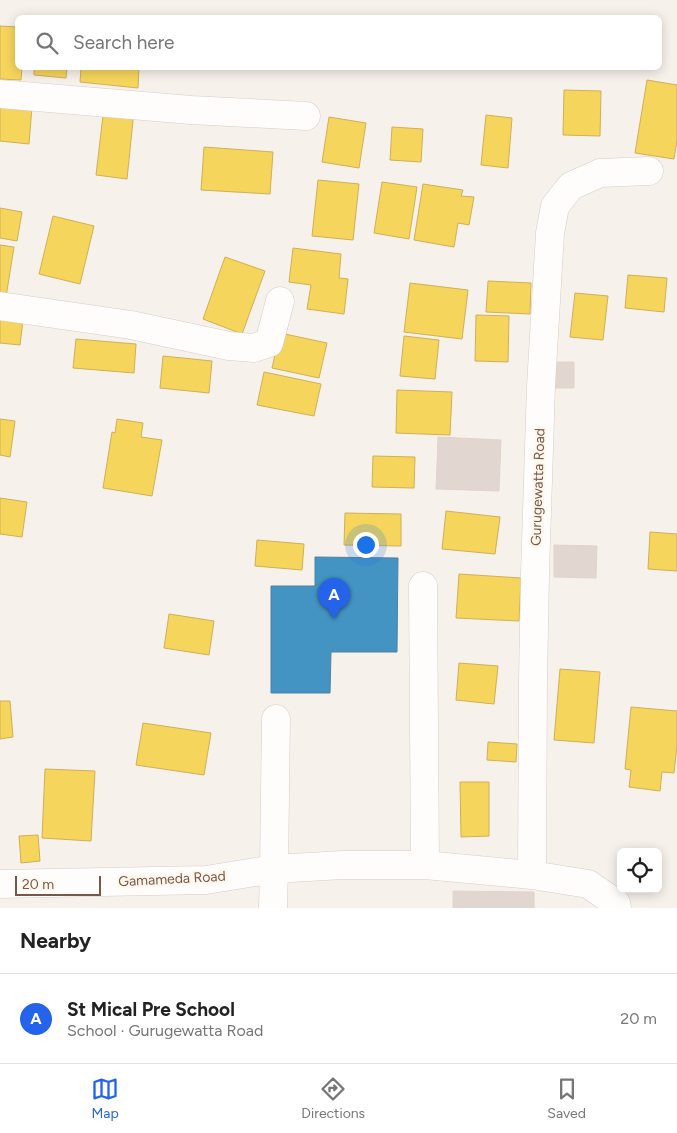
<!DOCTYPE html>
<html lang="en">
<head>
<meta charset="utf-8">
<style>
  body { margin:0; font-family:Figtree,sans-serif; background:#f2f2f2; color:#222 }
  .controls { position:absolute; right:15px; bottom:15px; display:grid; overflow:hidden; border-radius:8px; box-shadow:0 2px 12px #0003 }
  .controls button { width:45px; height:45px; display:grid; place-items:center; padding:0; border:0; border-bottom:1px solid #e0e0e0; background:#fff; color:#222; font:25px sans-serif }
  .scale { position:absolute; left:15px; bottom:12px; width:86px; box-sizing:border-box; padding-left:5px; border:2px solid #76574a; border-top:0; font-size:14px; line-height:18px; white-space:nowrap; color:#76574a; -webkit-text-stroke:4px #fff7ec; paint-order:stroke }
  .you { position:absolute; left:365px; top:544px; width:18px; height:18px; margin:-12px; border:4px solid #fff; border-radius:50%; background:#1a73e8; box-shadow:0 0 0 8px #1a73e833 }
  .badge { display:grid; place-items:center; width:32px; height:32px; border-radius:50%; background:#2563eb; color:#fff; font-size:16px; font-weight:700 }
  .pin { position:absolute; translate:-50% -41px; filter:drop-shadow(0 1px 2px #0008) }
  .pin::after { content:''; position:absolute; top:26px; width:18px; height:15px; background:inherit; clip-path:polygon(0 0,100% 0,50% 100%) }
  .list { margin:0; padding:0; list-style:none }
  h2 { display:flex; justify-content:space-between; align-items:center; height:65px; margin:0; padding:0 20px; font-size:21px }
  h2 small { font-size:16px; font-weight:400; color:#767676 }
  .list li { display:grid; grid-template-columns:32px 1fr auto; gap:15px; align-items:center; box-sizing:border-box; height:90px; padding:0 20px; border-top:1px solid #e0e0e0 }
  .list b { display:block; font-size:19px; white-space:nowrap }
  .list p { margin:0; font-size:16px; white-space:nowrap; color:#767676 }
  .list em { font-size:16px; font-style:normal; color:#767676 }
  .icon { flex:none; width:28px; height:28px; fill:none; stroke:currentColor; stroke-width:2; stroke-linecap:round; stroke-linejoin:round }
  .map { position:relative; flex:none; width:677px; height:908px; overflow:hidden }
  .search { position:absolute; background:#fff; box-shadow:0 2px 12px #0003; left:15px; right:15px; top:15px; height:55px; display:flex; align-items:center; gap:12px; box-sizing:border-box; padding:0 18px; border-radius:8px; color:#767676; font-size:19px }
  .sheet { height:155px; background:#fff }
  nav { display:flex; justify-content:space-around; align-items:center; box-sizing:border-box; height:70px; border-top:1px solid #e0e0e0; background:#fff; font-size:14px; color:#767676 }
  nav a { display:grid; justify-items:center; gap:2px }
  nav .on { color:#2563eb }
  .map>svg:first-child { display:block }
  .homes { fill:#f6d55c; stroke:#d0af57 }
  .schools { fill:#4393c3; stroke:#52819f }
  .building { fill:#e2d7d0; stroke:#e0d4cd }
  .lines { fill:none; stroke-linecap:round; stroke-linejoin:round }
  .minor-casing { stroke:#d6cdc8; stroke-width:29 }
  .minor { stroke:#fefdfc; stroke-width:28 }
  .labels { text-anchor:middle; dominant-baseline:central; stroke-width:5; stroke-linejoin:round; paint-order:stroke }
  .street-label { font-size:14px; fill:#76574a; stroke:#fff7ec }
</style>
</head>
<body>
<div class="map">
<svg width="677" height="908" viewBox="0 0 677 908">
  <rect width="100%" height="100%" fill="#f7f1eb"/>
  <!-- homes -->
  <path class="homes" d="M0 26 18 27V68H22L21 80 0 79Z
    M34 68H67L66 78 34 75Z
    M81 68H139L138 88 80 82Z
    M647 80 677 85V141L674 159 635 153Z
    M564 90 601 91 600 136 563 135Z
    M0 104 32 107 29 144 0 141Z
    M104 107 134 111 127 179 96 175Z
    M486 115 512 118 508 168 481 165Z
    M329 117 366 123 359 168 322 162Z
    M392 127 423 129 421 162 390 160Z
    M204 147 273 152 270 194 201 190Z
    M318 180 359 184 353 240 312 236Z
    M382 182 417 187 409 239 374 233Z
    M423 184 463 190 461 196 474 197 469 225 458 223 454 247 414 240Z
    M0 208 22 212 17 241 0 238Z
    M53 216 94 226 80 284 39 274Z
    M0 245 14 247 6 297 0 296Z
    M293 248 341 254 339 278 348 279 344 314 307 309 311 285 289 282Z
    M225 257 265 271 242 334 203 319Z
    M628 275 667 278 664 312 625 308Z
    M488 281 531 283 530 314 486 312Z
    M410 283 468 290 462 339 404 332Z
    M575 293 608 296 603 340 570 337Z
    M476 315 509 316 508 362 475 361Z
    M0 318 23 320 20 345 0 343Z
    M280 333 327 343 319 378 272 368Z
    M404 336 439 340 435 379 400 376Z
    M76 339 136 344 134 373 73 368Z
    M163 356 212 361 209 393 160 388Z
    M264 372 321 384 314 416 257 405Z
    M397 390 452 392 450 435 396 433Z
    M0 419 15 421 10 457 0 455Z
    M117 419 143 423 141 437 162 440 152 496 103 488 112 432 115 433Z
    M373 456 415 457 414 488 372 487Z
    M0 498 27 502 22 537 0 534Z
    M446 511 500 517 495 554 442 549Z
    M345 513 401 514V546L344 545Z
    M650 532 677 534V571L648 569Z
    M257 540 304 544 302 570 255 566Z
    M459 574 521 578 519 621 456 618Z
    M169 614 214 621 209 655 164 648Z
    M459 663 498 666 494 704 456 700Z
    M560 669 600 672 594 743 554 740Z
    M0 701H10L13 737 0 739Z
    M631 707 677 711V746L674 773 662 772 660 791 629 787 631 770 625 769Z
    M143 723 211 733 204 775 136 765Z
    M488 742 517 744 516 762 487 760Z
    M45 769 95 771 91 841 42 838Z
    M460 782H489V836L461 837Z
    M38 835 40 861 21 863 19 836Z"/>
  <!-- schools -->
  <path class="schools" d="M315 557 398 558 397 652H331L330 693H271V586H315Z"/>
  <!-- building -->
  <path class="building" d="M555 362H574V388H555Z
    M438 437 501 440 499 491 436 489Z
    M554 545 597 546 596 578 554 577Z
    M453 891 534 892V908H453Z"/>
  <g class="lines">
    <defs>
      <path id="minor" d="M0 94 191 110 306 116
        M0 306 131 325 229 346 254 348 269 343 280 301
        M423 586 425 865
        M276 719 274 869 342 865H425L532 875 588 884 616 903 617 908
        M532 875 533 680 535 574 541 386 550 233 555 206 571 186 600 173 649 171
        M0 884 206 880 274 869 273 908"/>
    </defs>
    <!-- minor casing -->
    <use href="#minor" class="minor-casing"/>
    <!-- minor -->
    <use href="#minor" class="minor"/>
  </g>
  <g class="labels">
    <!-- street labels -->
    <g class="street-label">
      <text transform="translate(538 487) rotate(-88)">Gurugewatta Road</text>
      <text transform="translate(172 879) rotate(-3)">Gamameda Road</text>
    </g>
  </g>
</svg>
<div class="controls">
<button><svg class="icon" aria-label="locate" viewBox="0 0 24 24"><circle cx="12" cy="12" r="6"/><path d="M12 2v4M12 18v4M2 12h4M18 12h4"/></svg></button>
</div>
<div class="scale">20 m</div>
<div class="you"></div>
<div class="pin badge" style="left:334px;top:619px">A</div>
<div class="search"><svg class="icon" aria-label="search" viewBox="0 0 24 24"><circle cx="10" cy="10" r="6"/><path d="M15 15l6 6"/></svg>Search here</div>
</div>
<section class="sheet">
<h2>Nearby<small></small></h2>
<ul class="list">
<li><span class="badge">A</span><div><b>St Mical Pre School</b><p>School · Gurugewatta Road</p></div><em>20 m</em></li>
</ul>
</section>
<nav>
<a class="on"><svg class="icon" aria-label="map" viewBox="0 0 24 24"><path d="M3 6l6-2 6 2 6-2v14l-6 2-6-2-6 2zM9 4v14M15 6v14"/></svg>Map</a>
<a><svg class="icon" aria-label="directions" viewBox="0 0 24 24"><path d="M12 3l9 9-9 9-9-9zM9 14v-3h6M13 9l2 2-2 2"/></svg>Directions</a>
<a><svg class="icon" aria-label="saved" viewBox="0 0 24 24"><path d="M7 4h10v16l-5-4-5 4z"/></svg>Saved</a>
</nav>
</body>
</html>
